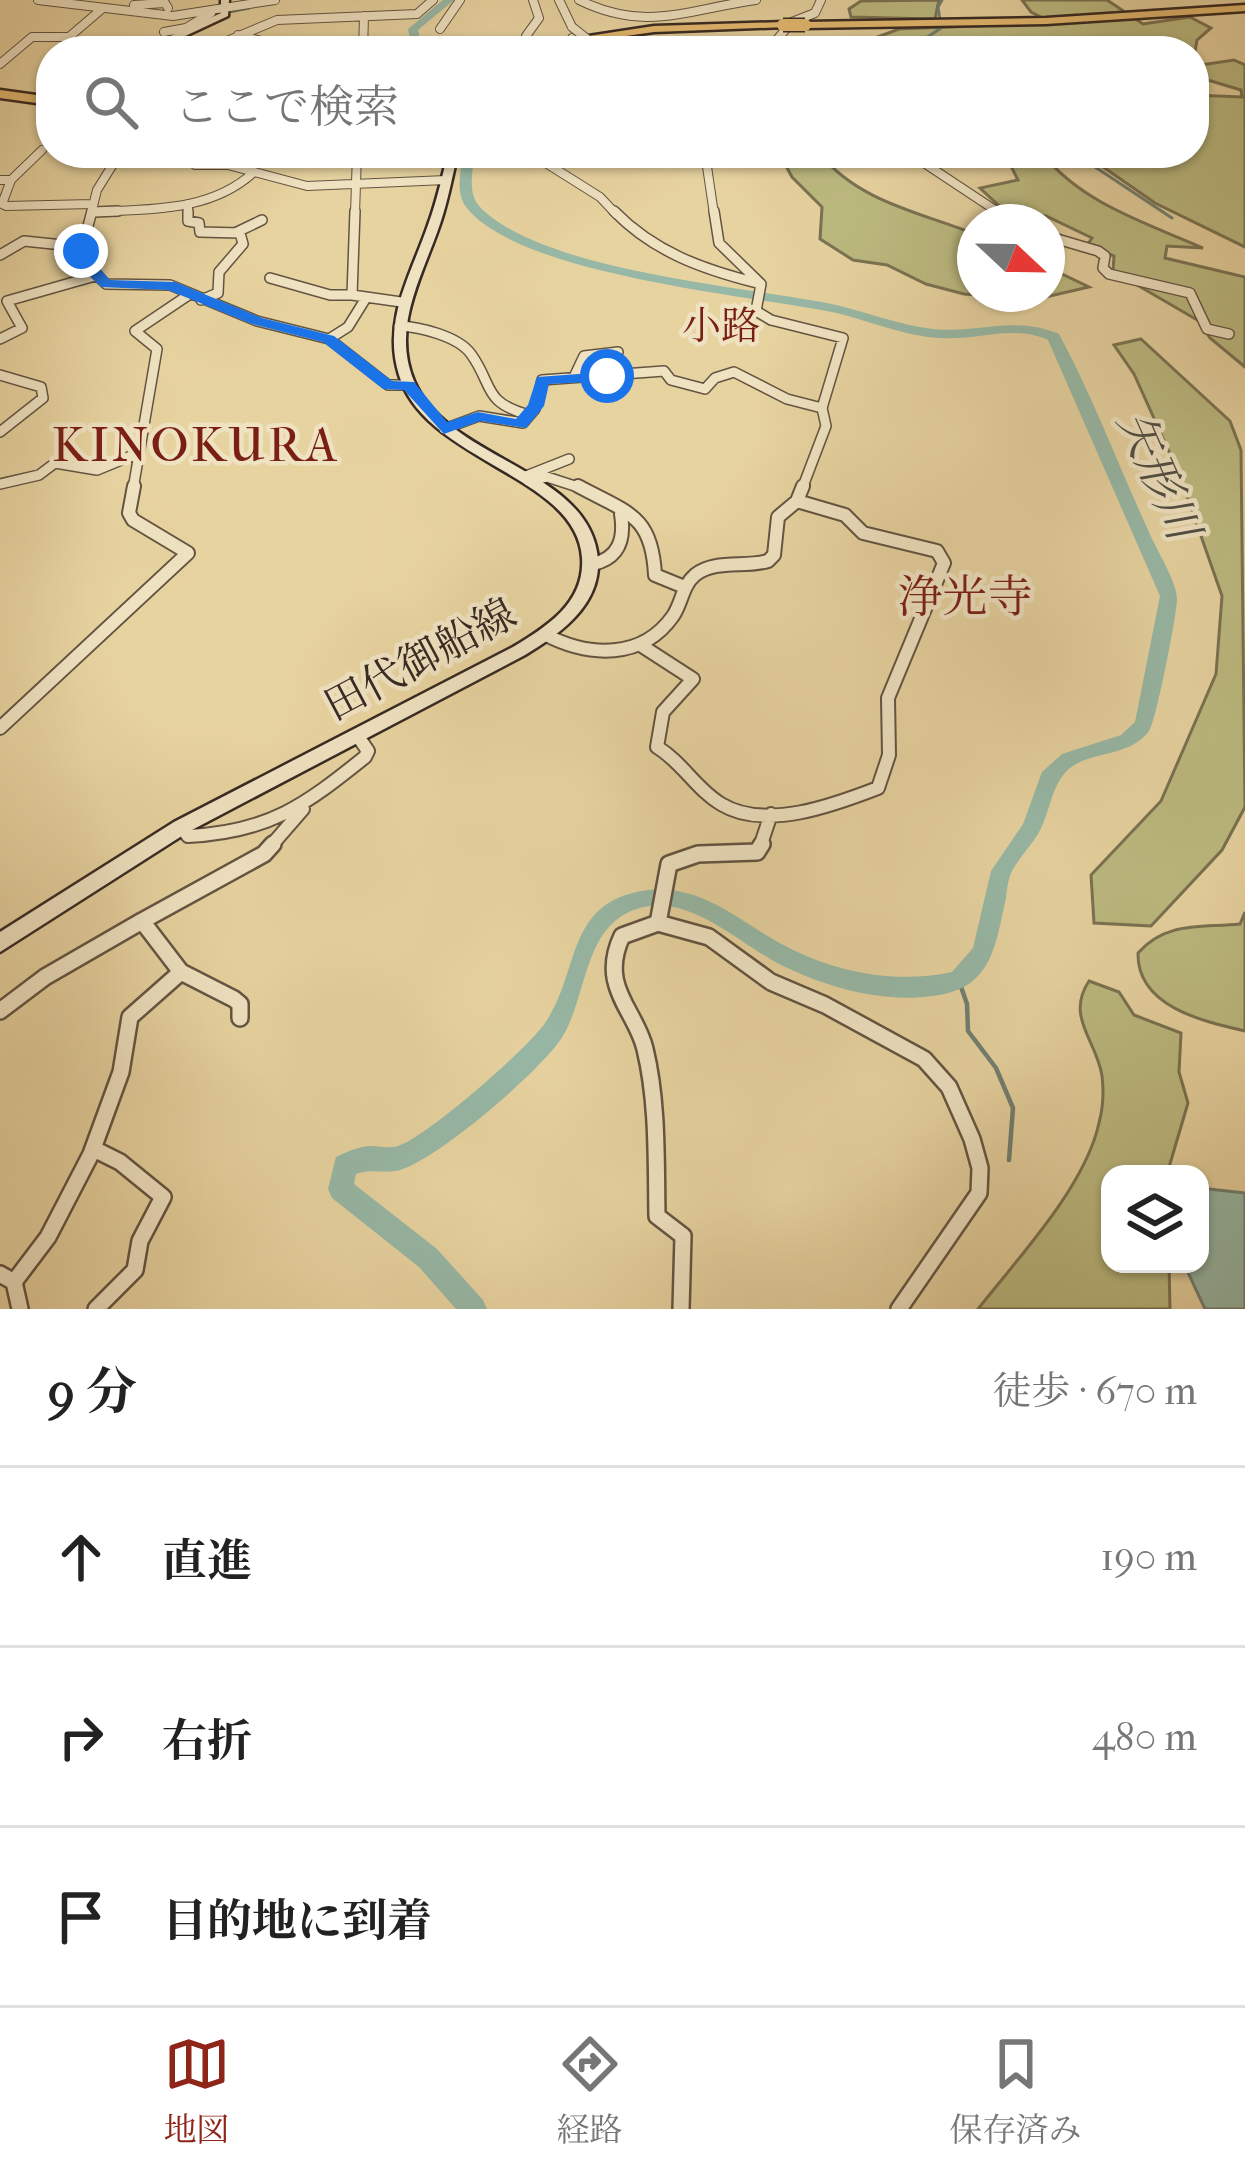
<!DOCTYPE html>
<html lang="ja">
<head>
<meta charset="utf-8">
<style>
  body { margin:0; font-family:"IM FELL French Canon","Noto Serif JP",serif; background:#f6f6f6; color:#222 }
  .controls { position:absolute; right:36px; bottom:36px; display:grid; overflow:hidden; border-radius:24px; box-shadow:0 3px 9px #0004 }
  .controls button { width:108px; height:108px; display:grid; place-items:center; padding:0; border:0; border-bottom:3px solid #e0e0e0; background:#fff; color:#222; font:60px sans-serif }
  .compass { position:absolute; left:957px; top:204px; width:108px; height:108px; border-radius:50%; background:#fff; box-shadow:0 3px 9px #0004; rotate:112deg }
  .stop { position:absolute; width:36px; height:36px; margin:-27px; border:9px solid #1a73e8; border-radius:50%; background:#fff }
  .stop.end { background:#1a73e8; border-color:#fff; box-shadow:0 3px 12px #0008 }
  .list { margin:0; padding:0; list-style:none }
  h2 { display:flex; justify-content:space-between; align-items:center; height:156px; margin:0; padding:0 48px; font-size:51px }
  h2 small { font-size:39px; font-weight:400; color:#767676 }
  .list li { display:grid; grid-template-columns:78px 1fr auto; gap:36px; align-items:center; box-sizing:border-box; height:180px; padding:0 48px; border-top:3px solid #e0e0e0 }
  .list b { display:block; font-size:45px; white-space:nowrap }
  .list em { font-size:39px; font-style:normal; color:#767676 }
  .icon { flex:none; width:66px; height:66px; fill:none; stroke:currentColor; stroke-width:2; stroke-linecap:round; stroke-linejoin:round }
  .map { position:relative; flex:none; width:1245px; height:1309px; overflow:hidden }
  .search { position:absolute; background:#fff; box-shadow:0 3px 9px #0004; left:36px; right:36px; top:36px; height:132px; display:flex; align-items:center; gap:30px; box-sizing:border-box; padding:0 42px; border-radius:48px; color:#767676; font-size:45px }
  .sheet { height:696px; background:#fff }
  nav { display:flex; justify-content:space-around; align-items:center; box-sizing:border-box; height:168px; border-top:3px solid #e0e0e0; background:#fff; font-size:33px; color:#767676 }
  nav a { display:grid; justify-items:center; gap:6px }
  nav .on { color:#8f2418 }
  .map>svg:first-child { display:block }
  .green { fill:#bcba80; stroke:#7a7252; stroke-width:3 }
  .water { fill:#97b8a6; stroke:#717f72; stroke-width:3 }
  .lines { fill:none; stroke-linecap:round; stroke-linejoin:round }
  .stream-far1 { stroke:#717f72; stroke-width:3 }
  .stream { stroke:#717f72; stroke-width:4.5 }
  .river { fill:#97b8a6; fill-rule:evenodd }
  .street-far3-casing { stroke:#635442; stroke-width:10 }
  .street-far2-casing { stroke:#635442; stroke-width:12 }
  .street-far1-casing { stroke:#635442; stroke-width:16 }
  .street-casing { stroke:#635442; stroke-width:20 }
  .secondary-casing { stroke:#372923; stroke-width:5 }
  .highway-casing { stroke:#372923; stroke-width:5 }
  .street-far3 { stroke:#efe2c1; stroke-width:8 }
  .street-far2 { stroke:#efe2c1; stroke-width:9 }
  .street-far1 { stroke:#efe2c1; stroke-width:12 }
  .street { stroke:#efe2c1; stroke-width:15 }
  .secondary { fill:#efe2c1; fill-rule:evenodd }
  .highway { fill:#e4ba70; fill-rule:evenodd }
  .street-bridge-casing { stroke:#635442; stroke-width:10; stroke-linecap:butt }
  .highway-bridge-casing { stroke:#372923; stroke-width:15; stroke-linecap:butt }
  .street-bridge { stroke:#efe2c1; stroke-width:8 }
  .highway-bridge { stroke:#e4ba70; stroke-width:12 }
  .route { fill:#1a73e8 }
  .labels { text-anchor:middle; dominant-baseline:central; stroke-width:9; stroke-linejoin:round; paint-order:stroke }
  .far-neighbourhood-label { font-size:39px; fill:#7a1f14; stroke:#efe2c1 }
  .street-label { font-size:42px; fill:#372923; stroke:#efe2c1 }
  .water-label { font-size:45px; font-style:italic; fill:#4f4d44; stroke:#efe2c1 }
  .neighbourhood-label { font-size:45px; fill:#7a1f14; stroke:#efe2c1 }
  .quarter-label { font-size:48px; letter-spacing:3px; fill:#7a1f14; stroke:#efe2c1 }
</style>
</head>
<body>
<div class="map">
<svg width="1245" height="1309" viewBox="0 0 1245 1309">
  <rect width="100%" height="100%" fill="#e7d3a0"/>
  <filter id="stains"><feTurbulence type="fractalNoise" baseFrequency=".00167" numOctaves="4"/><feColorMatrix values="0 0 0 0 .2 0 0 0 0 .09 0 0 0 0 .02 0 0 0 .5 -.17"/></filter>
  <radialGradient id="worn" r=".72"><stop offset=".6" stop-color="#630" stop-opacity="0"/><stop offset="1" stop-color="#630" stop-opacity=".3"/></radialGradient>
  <!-- green -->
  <path class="green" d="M939 0 935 19 851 17 849 9 861 1Z
    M1022 0H1107L1143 24 1190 17 1211 28 1197 40 1194 57V51L822 48 827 39 875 38 899 29 1052 23 1031 12Z
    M1234 60 1245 65V247L1155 203 1083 153H1194V95L1242 97 1241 90 1194 76V66Z
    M779 153H819C859 202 919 212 975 234V294H1047V267L1089 287 1037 299 964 294 926 284 887 265 853 260 820 239 822 207 792 177Z
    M940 153H1042C1081 203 1146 223 1203 248L1167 246 1165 258 1245 277V367L1210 338 1199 321 1113 271 1114 256 1087 245 1092 238 1046 216 1007 213 980 188 1018 180 1006 156 942 159Z
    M1141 339 1230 421 1241 450 1245 807 1222 850 1151 926 1094 923 1091 875 1161 801 1216 674 1222 596 1180 476 1134 374 1114 345Z
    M1245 912V1031C1201 1021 1137 1006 1138 953 1166 921 1201 928 1240 924Z
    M1089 981 1119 992 1134 1015 1181 1033 1179 1072 1188 1103 1167 1174H1110V1264H1169L1170 1309H978C1018 1258 1085 1187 1099 1123 1103 1108 1104 1092 1102 1076 1097 1041 1065 1017 1089 981Z"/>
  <!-- water -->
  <path class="water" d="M1200 1188 1245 1193V1309H1205L1185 1266 1200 1264Z"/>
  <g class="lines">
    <!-- stream-far1 -->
    <path class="stream-far1" d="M229 12 249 8
      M150 51 164 35
      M919 51 920 42 941 28 938 7 942 0
      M30 95 51 93
      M1074 153 1172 218"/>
    <!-- stream -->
    <path class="stream" d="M959 981 967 1004 968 1031 996 1068 1013 1108 1009 1160"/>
    <!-- river -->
    <path class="river" d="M443 0H454L418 30 423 51H413L408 29Z
      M463 153H475C473 169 467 192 479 206 539 270 739 286 827 303 862 310 897 325 933 329 979 334 1013 315 1059 334 1093 397 1119 467 1149 532 1156 549 1177 582 1177 599 1177 614 1156 722 1149 731 1131 755 1100 751 1076 764 1050 779 1052 811 1038 834 1030 847 1019 858 1012 871 1008 879 1007 889 1006 898 995 947 992 989 933 996 882 1003 829 988 783 966 737 944 684 885 627 913 583 935 586 1001 561 1039 538 1073 439 1158 400 1170 385 1174 371 1168 356 1174L354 1184 437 1249 483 1300 487 1309H456L419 1267 332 1198 328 1189 336 1157C347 1152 359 1146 371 1146 380 1146 389 1149 398 1146 427 1137 527 1049 545 1023 580 973 565 904 642 891 696 882 733 916 776 941 829 971 892 985 952 972L973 948 991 871 1023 824 1042 772 1062 754 1121 735 1135 722 1160 596 1048 340C1012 324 977 341 940 338 903 336 868 320 832 312 747 295 519 275 466 207 455 192 461 170 463 153Z"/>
    <defs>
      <path id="street-far3" d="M38 0 173 16 275 0
        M559 0 572 27
        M579 0C646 33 688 9 756 0
        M134 5 165 3 168 8
        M440 29 460 0
        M164 32 186 28 211 13
        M238 35 277 45
        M572 38 587 51
        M596 45 659 48
        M203 51 277 20 417 14 433 0
        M363 51 364 16
        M524 51 526 36 539 18 533 0
        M767 51 792 22 815 13 821 0
        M0 64 32 37H69L103 8
        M197 153 195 165H228L307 186 446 180
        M530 153 600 197 616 214
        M705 153 714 214
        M909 153 1001 214
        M0 180H11L2 204 6 206 92 204
        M11 180 42 150
        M188 204V214
        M94 212C150 209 211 212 254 172
        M91 214 97 190 120 153
        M355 214 357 153"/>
      <path id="street-far2" d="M92 211C82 249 76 255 106 284L170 285 257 321 329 339 388 385H409
        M188 211V221L199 223 200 232 240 233 243 244 219 272 218 293 201 300
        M355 211 352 295 401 302
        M614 211C654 252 702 269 757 283
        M714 211 719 243 761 284 756 311 771 320 843 338 822 408 826 426 802 489
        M996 211 1013 222
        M94 212 118 211
        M235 233 262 220
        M1047 236 1098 251 1105 256 1103 268 1109 274 1190 293 1207 329 1229 334
        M0 255 24 241 82 247
        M270 278 330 295H352
        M399 326C420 327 458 336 471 354 494 386 482 402 529 415
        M0 339 22 328 7 301 95 276
        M329 339 348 327 366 298
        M0 375 41 387 43 398 0 432
        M575 375 584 356 618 352
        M444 429 479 416 523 423 535 409 542 380 664 371 671 380 705 389 715 378 734 372 787 399 822 408
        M526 476 569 459
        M528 481 547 477 584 489
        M0 484 39 475 55 463 97 470 136 454
        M133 489 157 349 135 331 190 294"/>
      <path id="street-far1" d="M578 486C628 513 652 515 655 575L682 586
        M593 564C619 558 625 539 621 514
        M546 635C589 657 642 660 673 616 682 603 682 586 695 575 715 559 745 568 768 561L774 555 778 517 797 501 803 486
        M642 646 693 679 663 712 657 747C682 762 696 789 721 804 765 831 834 805 878 788L889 755 888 698 944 563 937 551 863 533 845 515 797 501
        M0 728 188 553 133 520 129 513 134 486
        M181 827 188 836C269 832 304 806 365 757L368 751 357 735
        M270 847 303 809
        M760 847 771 814"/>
      <path id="street" d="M658 923 669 864 698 854 757 852 762 844
        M181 972 234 999 240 1004V1018
        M0 1011 45 977 142 921
        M94 1149 120 1162 163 1197 140 1241 135 1270 96 1309
        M0 1274 14 1282 20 1309
        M14 1282 48 1237 91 1154 121 1072 130 1017 181 972 142 921 264 854 273 844
        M681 1309 683 1236 657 1216C656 1162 658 1102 645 1049 636 1010 598 987 622 936L658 923 709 937 771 982 825 1005 924 1059 949 1087 972 1139 980 1168 979 1193 899 1309"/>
      <path id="secondary" d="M221 0H229L228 16 166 45 163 51H153L159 41 221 13Z
        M448 153H458C452 177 448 201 440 224 423 275 391 326 414 381 448 461 590 468 598 559 601 605 560 634 525 655L188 832 0 952V932L174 822 513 647C548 626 585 602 582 558 577 475 425 462 399 375 382 320 411 275 428 225 437 201 442 177 448 153Z"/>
      <path id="highway" d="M1245 5V11L1046 24 805 28 799 25 805 22 1046 18Z
        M783 22 787 23V27L654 32 521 51H490L654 26Z
        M0 90 51 97V105L0 98Z"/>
    </defs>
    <!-- street-far3 casing -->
    <use href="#street-far3" class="street-far3-casing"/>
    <!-- street-far2 casing -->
    <use href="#street-far2" class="street-far2-casing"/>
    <!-- street-far1 casing -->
    <use href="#street-far1" class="street-far1-casing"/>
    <!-- street casing -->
    <use href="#street" class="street-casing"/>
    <!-- secondary casing -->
    <use href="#secondary" class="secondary-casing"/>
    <!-- highway casing -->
    <use href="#highway" class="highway-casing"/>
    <!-- street-far3 -->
    <use href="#street-far3" class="street-far3"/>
    <!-- street-far2 -->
    <use href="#street-far2" class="street-far2"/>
    <!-- street-far1 -->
    <use href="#street-far1" class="street-far1"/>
    <!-- street -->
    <use href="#street" class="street"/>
    <!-- secondary -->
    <use href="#secondary" class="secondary"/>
    <!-- highway -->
    <use href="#highway" class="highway"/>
    <defs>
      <path id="street-bridge" d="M572 27 591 42"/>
      <path id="highway-bridge" d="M783 25H805"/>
    </defs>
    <!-- street-bridge casing -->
    <use href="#street-bridge" class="street-bridge-casing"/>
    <!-- highway-bridge casing -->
    <use href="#highway-bridge" class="highway-bridge-casing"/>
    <!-- street-bridge -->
    <use href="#street-bridge" class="street-bridge"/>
    <!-- highway-bridge -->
    <use href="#highway-bridge" class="highway-bridge"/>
  </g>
  <!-- route -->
  <path class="route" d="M81 247 110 280 175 282 262 318 334 336 392 381 414 382 447 422 478 412 516 419 528 405 537 377 607 372 614 376 607 381 549 384 544 406 526 428 480 421 444 434 404 390 383 389 323 342 252 324 168 290 101 287 83 270 74 251Z"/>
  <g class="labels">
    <!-- far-neighbourhood labels -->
    <g class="far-neighbourhood-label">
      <text x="721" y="326">小路</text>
    </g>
    <!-- street labels -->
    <g class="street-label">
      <text transform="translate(420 660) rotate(-28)">田代御船線</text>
    </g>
    <!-- water labels -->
    <g class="water-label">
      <text transform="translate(1158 475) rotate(66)">矢形川</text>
    </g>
    <!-- neighbourhood labels -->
    <g class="neighbourhood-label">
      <text x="965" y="597">浄光寺</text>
    </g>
    <!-- quarter labels -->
    <g class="quarter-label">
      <text x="196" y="445">KINOKURA</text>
    </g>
  </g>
  <rect width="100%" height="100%" filter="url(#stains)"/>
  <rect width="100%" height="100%" fill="url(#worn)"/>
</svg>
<div class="controls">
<button><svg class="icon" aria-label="layers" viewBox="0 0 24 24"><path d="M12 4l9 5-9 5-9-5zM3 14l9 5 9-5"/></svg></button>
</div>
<svg class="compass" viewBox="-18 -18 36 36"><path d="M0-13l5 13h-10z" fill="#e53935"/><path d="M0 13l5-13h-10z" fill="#767676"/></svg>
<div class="stop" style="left:607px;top:376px"></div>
<div class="stop end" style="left:81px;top:251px"></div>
<div class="search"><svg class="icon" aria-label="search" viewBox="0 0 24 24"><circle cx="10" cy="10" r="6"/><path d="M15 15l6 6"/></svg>ここで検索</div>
</div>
<section class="sheet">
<h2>9 分<small>徒歩 · 670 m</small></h2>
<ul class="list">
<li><svg class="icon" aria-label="ahead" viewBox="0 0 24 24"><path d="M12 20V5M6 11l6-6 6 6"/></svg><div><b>直進</b></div><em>190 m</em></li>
<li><svg class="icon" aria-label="right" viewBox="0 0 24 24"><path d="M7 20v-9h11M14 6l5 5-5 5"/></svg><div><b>右折</b></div><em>480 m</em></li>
<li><svg class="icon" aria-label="arrive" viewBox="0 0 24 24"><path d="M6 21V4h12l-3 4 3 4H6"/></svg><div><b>目的地に到着</b></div></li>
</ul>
</section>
<nav>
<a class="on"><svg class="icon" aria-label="map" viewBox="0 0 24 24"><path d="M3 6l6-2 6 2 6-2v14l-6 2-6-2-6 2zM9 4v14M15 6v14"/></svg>地図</a>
<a><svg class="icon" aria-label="directions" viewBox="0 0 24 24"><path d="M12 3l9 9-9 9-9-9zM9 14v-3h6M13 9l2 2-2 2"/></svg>経路</a>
<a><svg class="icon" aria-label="saved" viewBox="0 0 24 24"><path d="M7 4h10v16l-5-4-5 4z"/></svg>保存済み</a>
</nav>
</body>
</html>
